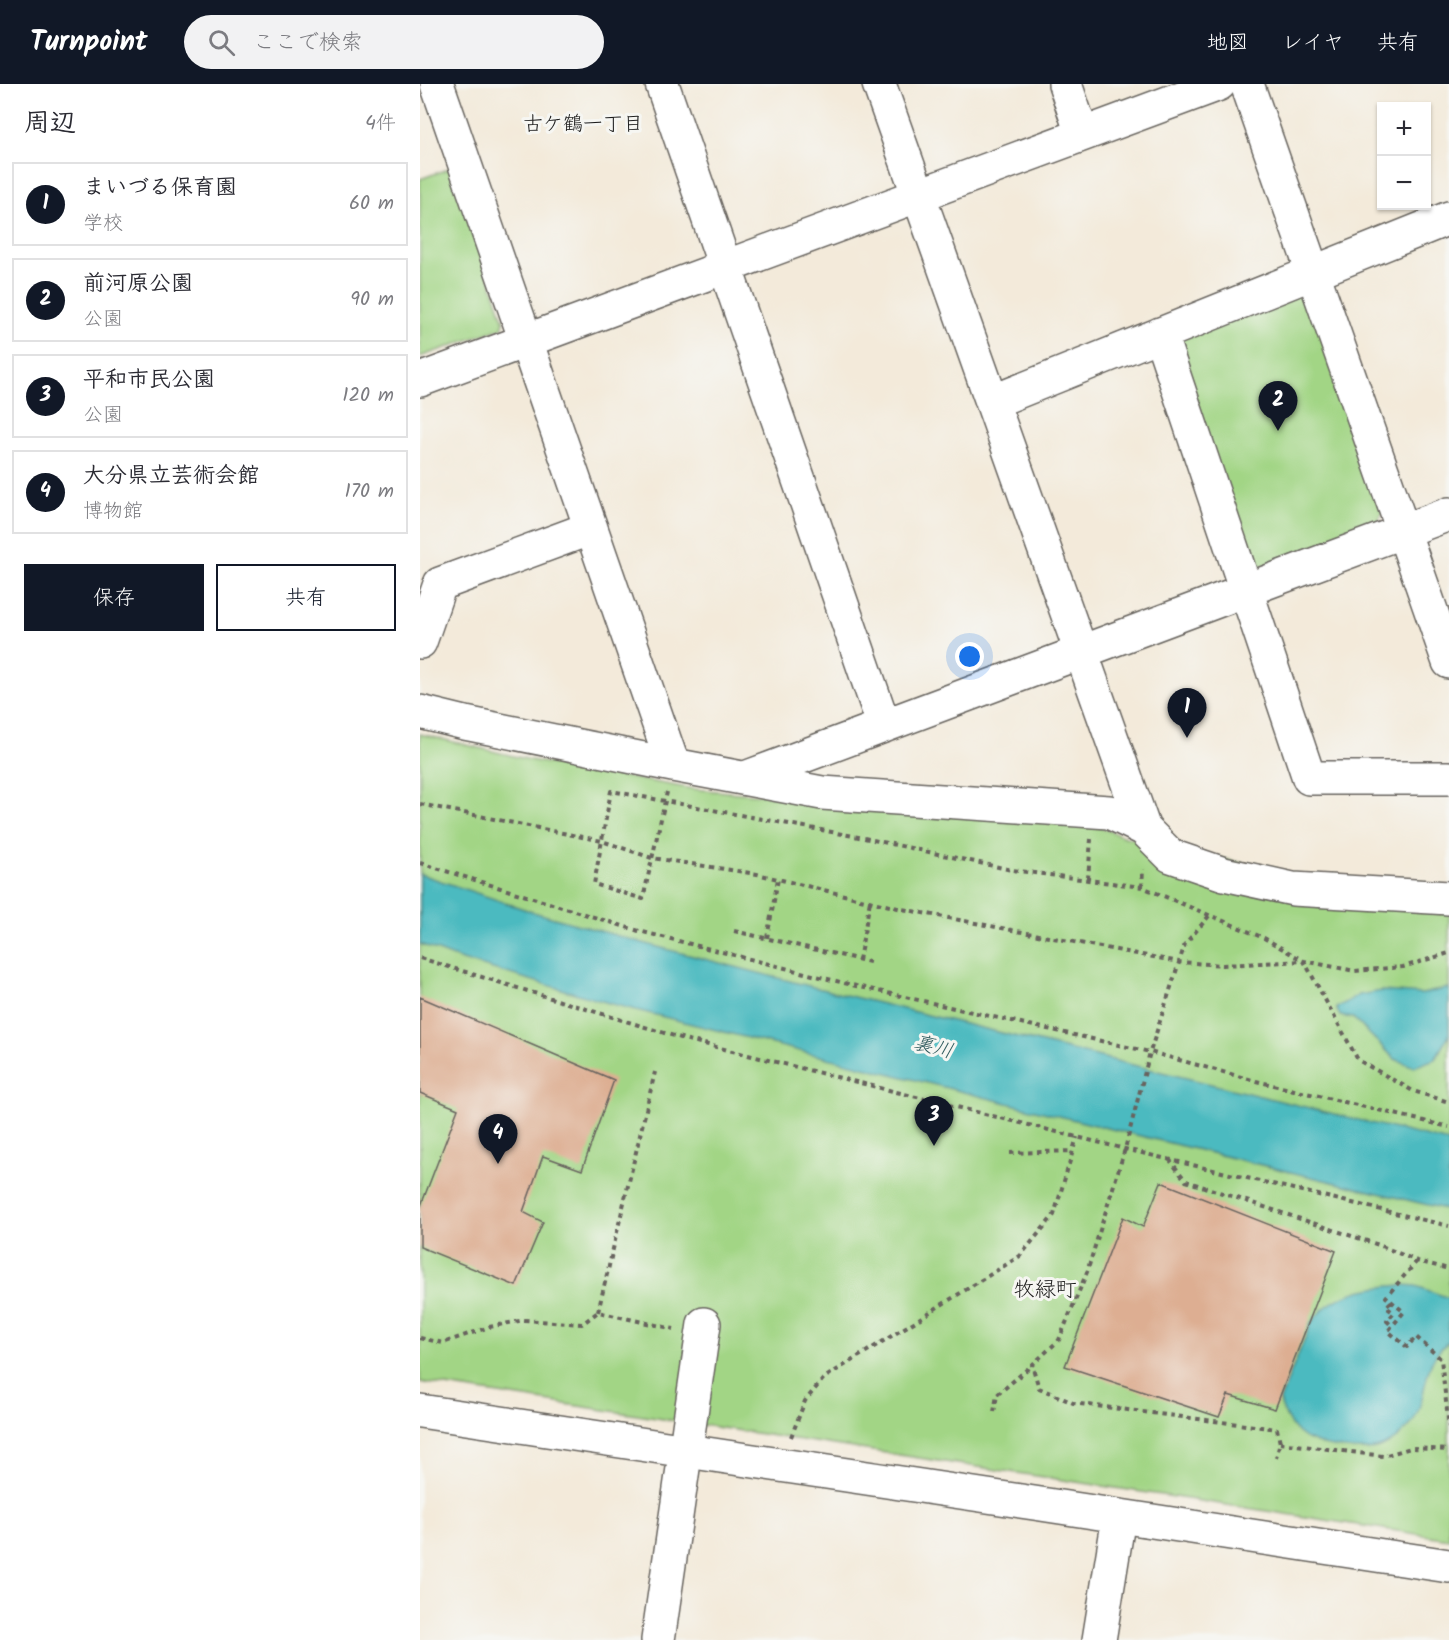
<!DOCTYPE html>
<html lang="ja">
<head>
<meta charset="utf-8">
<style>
  body { margin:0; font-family:Kalam,"Klee One",sans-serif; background:#f2f2f3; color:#2b2b33 }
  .controls { position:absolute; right:18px; top:18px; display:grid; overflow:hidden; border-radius:0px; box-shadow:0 2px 4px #0004 }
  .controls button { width:54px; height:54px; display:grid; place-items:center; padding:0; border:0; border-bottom:2px solid #e1e1e2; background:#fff; color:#2b2b33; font:30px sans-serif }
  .you { position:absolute; left:550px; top:573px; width:21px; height:21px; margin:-15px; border:4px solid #fff; border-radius:50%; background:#1a73e8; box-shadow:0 0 0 9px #1a73e833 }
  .badge { display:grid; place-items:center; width:39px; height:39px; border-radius:50%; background:#111827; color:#fff; font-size:20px; font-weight:700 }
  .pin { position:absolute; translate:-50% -50px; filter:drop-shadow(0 2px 3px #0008) }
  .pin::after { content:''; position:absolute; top:32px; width:21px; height:18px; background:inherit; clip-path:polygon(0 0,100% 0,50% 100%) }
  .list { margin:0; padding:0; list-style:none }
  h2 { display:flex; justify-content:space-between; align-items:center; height:78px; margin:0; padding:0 24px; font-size:26px }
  h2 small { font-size:20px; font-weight:400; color:#7c7c81 }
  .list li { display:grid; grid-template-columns:39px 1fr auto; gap:18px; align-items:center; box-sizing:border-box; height:84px; margin:0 12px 12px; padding:0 12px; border:2px solid #e1e1e2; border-radius:0px }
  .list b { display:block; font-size:22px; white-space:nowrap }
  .list p { margin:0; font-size:20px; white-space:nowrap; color:#7c7c81 }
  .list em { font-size:20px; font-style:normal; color:#7c7c81 }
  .actions { display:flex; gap:12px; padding:18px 24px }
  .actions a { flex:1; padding:14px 0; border:2px solid #111827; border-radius:0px; text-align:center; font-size:21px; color:#111827 }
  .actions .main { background:#111827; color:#fff }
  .icon { flex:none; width:33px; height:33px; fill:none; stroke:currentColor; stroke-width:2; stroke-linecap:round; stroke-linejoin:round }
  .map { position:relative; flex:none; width:1029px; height:1556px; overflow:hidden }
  header { display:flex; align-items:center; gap:36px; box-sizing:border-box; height:84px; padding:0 30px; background:#111827; color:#fff }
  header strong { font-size:28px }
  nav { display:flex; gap:33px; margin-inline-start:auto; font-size:21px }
  .search { width:420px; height:54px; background:#f2f2f3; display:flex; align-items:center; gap:15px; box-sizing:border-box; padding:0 21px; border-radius:33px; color:#7c7c81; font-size:22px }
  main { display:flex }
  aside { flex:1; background:#fff }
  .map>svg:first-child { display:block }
  .green { fill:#a2d585; stroke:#5f7850; stroke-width:1.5 }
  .water { fill:#4bbac0; stroke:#346b6e; stroke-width:1.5 }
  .building { fill:#ddae92 }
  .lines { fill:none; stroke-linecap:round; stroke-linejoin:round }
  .minor-casing { stroke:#67645e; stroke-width:36 }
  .tertiary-casing { stroke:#67645e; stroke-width:36 }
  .path { stroke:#67645e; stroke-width:4; stroke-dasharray:4.5 4.5; stroke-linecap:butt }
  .minor { stroke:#fff; stroke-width:33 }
  .tertiary { stroke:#fff; stroke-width:33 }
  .labels { text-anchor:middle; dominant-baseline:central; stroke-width:6; stroke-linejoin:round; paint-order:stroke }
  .neighbourhood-label { font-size:20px; fill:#1c1c1c; stroke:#f6f6f2 }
  .water-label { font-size:20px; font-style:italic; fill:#2f5b5e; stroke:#f6f6f2 }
  .quarter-label { font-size:21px; fill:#1c1c1c; stroke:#f6f6f2 }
</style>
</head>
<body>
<header>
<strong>Turnpoint</strong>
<div class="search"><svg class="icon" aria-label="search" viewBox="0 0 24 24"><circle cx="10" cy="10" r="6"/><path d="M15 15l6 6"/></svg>ここで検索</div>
<nav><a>地図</a><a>レイヤ</a><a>共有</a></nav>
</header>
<main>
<aside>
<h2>周辺<small>4件</small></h2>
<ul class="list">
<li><span class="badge">1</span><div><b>まいづる保育園</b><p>学校</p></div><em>60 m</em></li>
<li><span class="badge">2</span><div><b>前河原公園</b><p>公園</p></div><em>90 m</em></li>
<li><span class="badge">3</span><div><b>平和市民公園</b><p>公園</p></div><em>120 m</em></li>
<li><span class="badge">4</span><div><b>大分県立芸術会館</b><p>博物館</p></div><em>170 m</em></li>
</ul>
<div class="actions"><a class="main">保存</a><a>共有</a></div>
</aside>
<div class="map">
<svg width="1029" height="1556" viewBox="0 0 1029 1556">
  <rect width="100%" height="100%" fill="#f6f6f2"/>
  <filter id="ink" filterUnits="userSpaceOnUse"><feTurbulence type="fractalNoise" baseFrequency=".0167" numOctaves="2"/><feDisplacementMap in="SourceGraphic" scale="12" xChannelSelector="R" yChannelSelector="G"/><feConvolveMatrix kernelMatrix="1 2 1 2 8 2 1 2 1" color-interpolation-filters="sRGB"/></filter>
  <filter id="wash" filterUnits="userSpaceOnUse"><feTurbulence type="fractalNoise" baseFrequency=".008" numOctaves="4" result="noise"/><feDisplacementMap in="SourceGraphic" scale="24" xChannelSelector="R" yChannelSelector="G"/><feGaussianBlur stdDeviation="1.35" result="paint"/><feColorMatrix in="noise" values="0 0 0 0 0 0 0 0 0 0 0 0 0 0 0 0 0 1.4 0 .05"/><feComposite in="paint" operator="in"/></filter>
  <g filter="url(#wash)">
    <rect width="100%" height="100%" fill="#f3eada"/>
    <!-- green -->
    <path class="green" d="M33 83 84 238 82 244 0 273V95Z
      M875 208 890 214 964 425 957 439 837 484 825 479 757 257Z
      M0 650 110 676 273 705 670 739 705 753 1029 825V1455L0 1298Z"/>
    <!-- water -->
    <path class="water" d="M0 790 113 828 234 862 401 905 1029 1058V1126L683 1043 192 920 39 875 0 860Z
      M1029 904V951L1015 975 994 983 975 975 933 934 920 932 916 924 939 911 962 907 1002 910Z
      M983 1201 996 1202 1029 1214V1257C1026 1260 1022 1263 1019 1267 1001 1288 1007 1324 988 1344 981 1351 971 1359 962 1363 944 1370 907 1364 889 1356 874 1350 863 1331 860 1316L891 1239C912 1208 949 1203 983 1201Z"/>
    <g id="blocks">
      <!-- building -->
      <path class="building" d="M0 913 194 996 162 1086 123 1072 103 1128 123 1138 96 1202 0 1163V1124L38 1025 0 1009Z
        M741 1098 916 1167 855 1325 808 1311 799 1333 645 1282 703 1133 723 1143Z"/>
    </g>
  </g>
  <g filter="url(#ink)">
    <use href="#blocks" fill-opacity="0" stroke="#67645e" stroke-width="1.5"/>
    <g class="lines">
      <defs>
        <path id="minor" d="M17 0 253 681
          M242 0 464 642
          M459 0 724 745
          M645 0 662 50
          M827 0 1029 578
          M740 250 889 694H1029
          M572 318 1029 134
          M0 558 20 500 171 444
          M0 628 45 639 253 681 402 709 689 728 724 745 751 772 804 790 873 805 1029 814
          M325 694 1029 430
          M238 1556 284 1240
          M679 1556 699 1433"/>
        <path id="tertiary" d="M0 296 799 0
          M0 1327C343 1376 686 1431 1029 1482"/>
      </defs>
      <!-- minor casing -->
      <use href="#minor" class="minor-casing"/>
      <!-- tertiary casing -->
      <use href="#tertiary" class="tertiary-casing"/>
      <!-- path -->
      <path class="path" d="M247 708 245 717 223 815 174 800 191 707 444 754 592 786 722 803 844 854 884 877 935 887 983 883 1029 869
        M0 720 182 757 232 774 337 790 482 825 759 878 803 881 884 877 938 976 993 1007 1029 1018
        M0 779 219 847 436 902 730 968 836 997 1029 1043
        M668 795 671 755
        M722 803 723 785
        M789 832 765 860 730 968 705 1065 667 1188 639 1256 612 1281 619 1304 653 1319 857 1345 860 1359 856 1374
        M314 847 454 879
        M347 854 358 795
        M0 874 264 955 705 1065 1029 1142
        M439 876 450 817
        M590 1069 653 1067
        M749 1075 766 1097 959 1161 997 1177 1029 1185
        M997 1177 966 1213 984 1228 968 1247 987 1263 996 1253 1021 1275 1029 1343
        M971 1218 966 1223 974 1229 967 1237 972 1242
        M178 1228 235 988
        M0 1254 23 1259 69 1243 104 1236 162 1240 178 1228 254 1245
        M574 1328 577 1311 612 1281
        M371 1353 385 1317 404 1294 600 1172 634 1131 657 1053
        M860 1359 963 1372 991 1364 1029 1366"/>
      <!-- minor -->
      <use href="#minor" class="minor"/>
      <!-- tertiary -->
      <use href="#tertiary" class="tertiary"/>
    </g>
  </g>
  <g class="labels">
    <!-- neighbourhood labels -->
    <g class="neighbourhood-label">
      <text x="163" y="41">古ケ鶴一丁目</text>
    </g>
    <!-- water labels -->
    <g class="water-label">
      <text transform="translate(513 964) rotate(15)">裏川</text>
    </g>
    <!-- quarter labels -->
    <g class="quarter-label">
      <text x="625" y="1206">牧緑町</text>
    </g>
  </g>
</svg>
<div class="controls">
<button>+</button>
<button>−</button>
</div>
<div class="you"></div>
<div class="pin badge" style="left:767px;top:654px">1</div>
<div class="pin badge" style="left:858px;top:347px">2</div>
<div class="pin badge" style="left:514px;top:1062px">3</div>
<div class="pin badge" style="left:78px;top:1080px">4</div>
</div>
</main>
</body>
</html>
